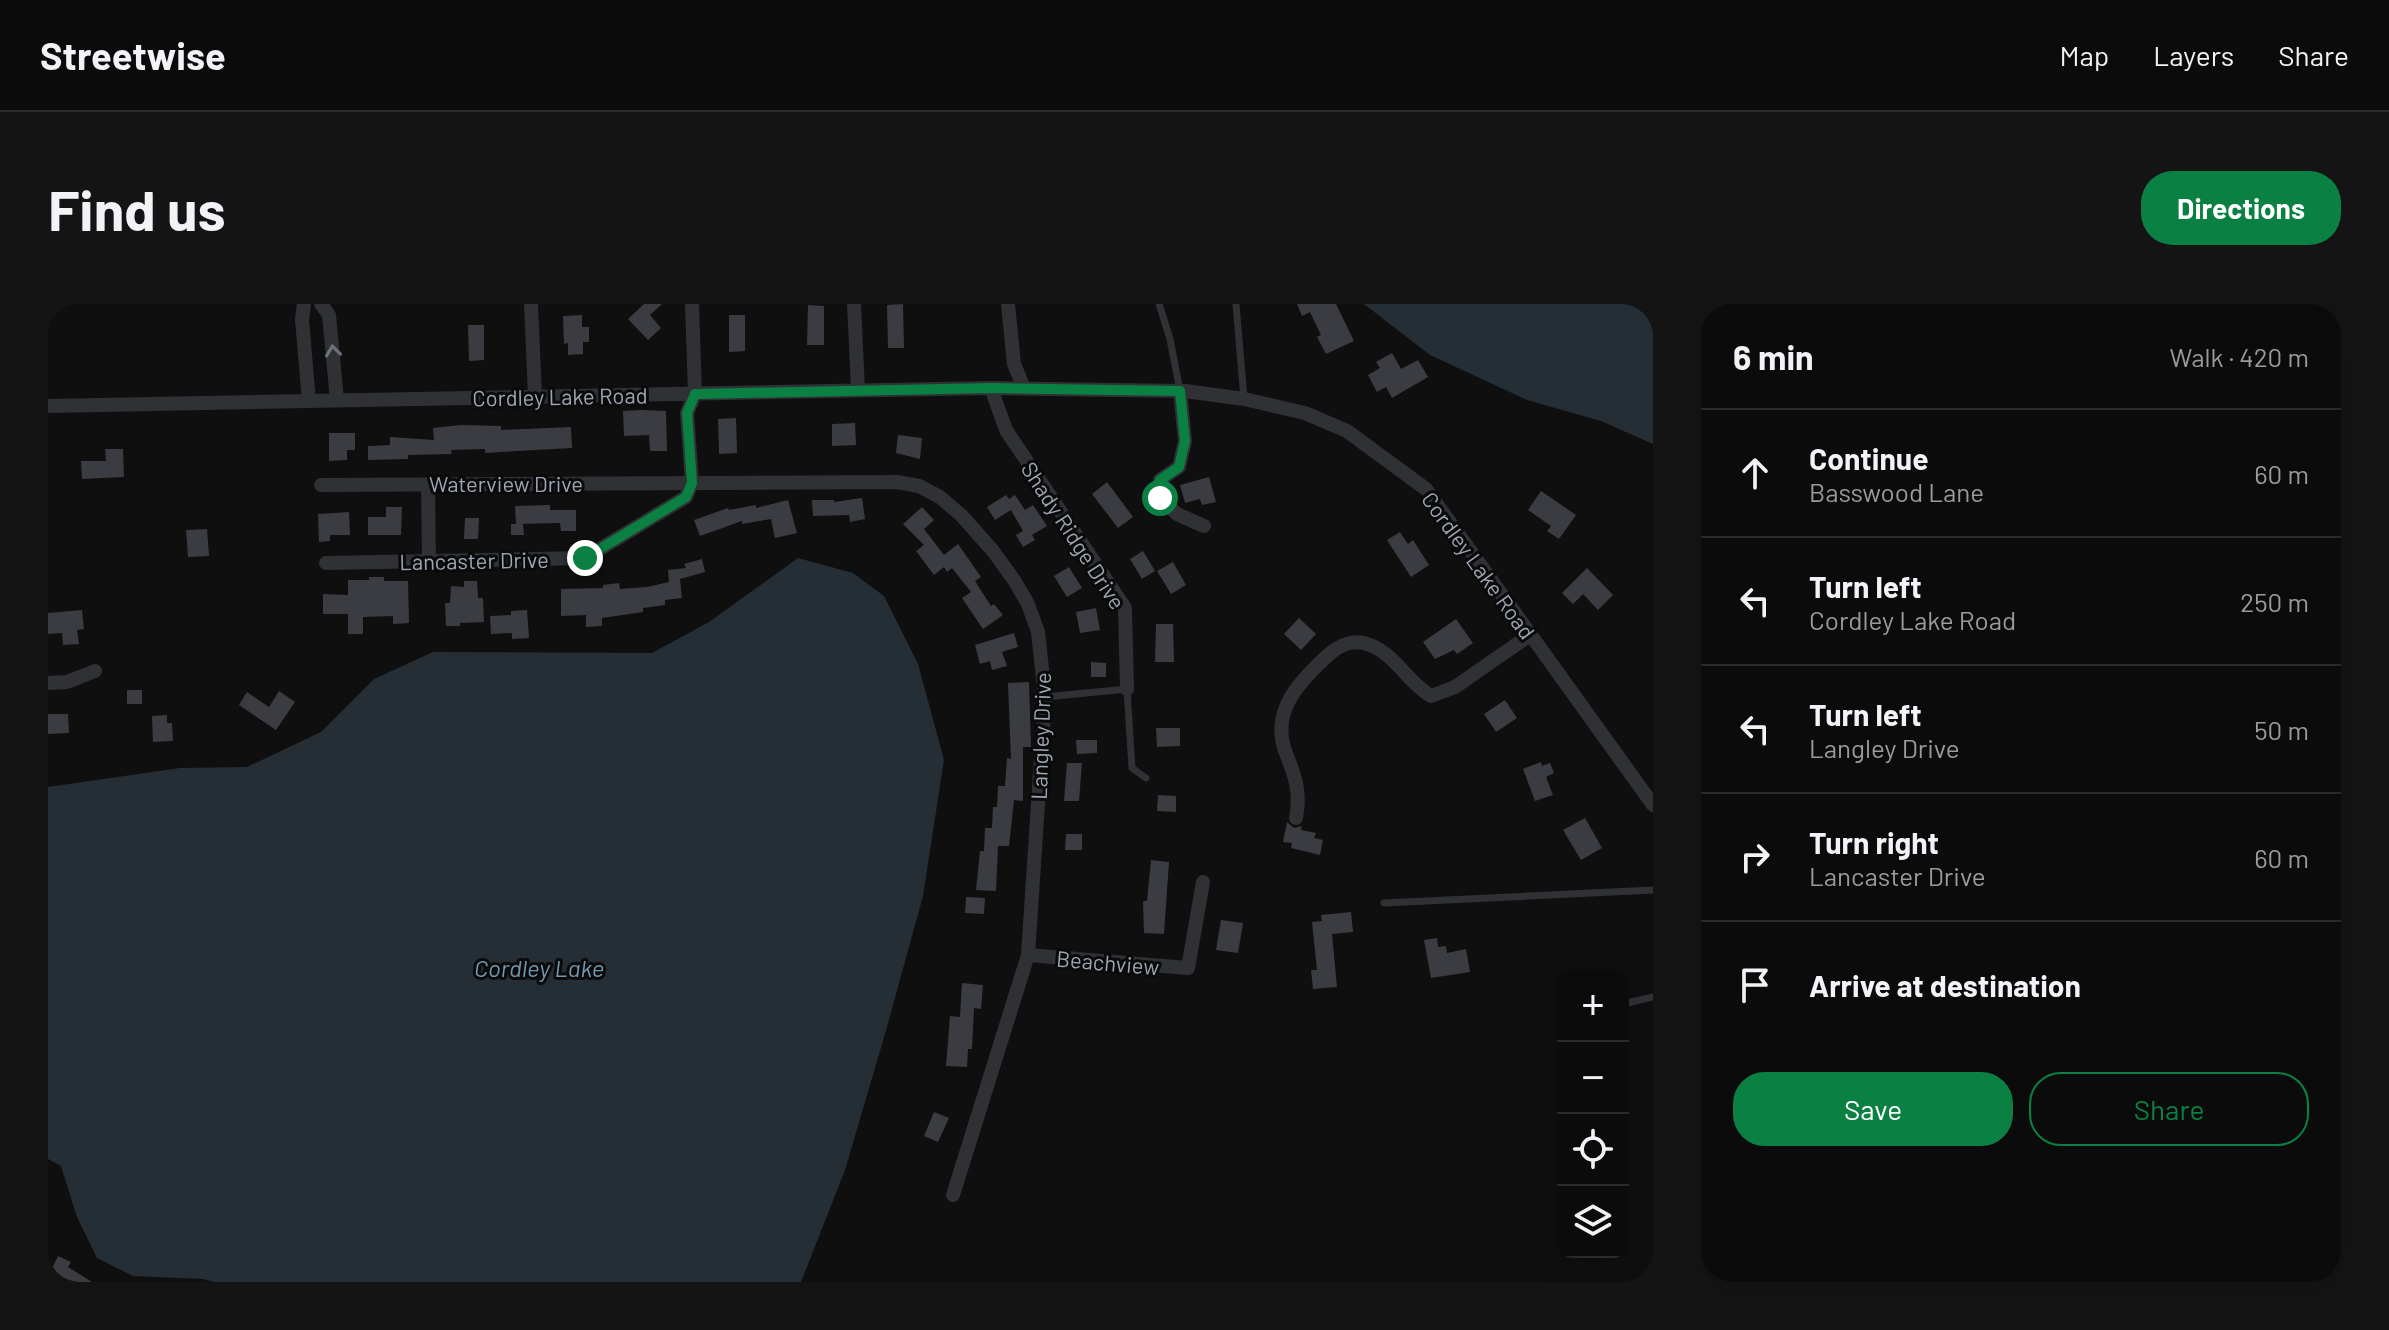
<!DOCTYPE html>
<html lang="en">
<head>
<meta charset="utf-8">
<style>
  body { margin:0; font-family:Barlow,sans-serif; background:#141415; color:#f1f3f6 }
  .controls { position:absolute; right:24px; bottom:24px; display:grid; overflow:hidden; border-radius:16px; box-shadow:0 8px 32px #0002 }
  .controls button { width:72px; height:72px; display:grid; place-items:center; padding:0; border:0; border-bottom:2px solid #2b2b2d; background:#0b0b0c; color:#f1f3f6; font:40px sans-serif }
  .stop { position:absolute; width:24px; height:24px; margin:-18px; border:6px solid #0b8043; border-radius:50%; background:#fff }
  .stop.end { background:#0b8043; border-color:#fff; box-shadow:0 2px 8px #0008 }
  .list { margin:0; padding:0; list-style:none }
  h2 { display:flex; justify-content:space-between; align-items:center; height:104px; margin:0; padding:0 32px; font-size:34px }
  h2 small { font-size:26px; font-weight:400; color:#9a9b9d }
  .list li { display:grid; grid-template-columns:52px 1fr auto; gap:24px; align-items:center; box-sizing:border-box; height:128px; padding:0 32px; border-top:2px solid #2b2b2d }
  .list b { display:block; font-size:30px; white-space:nowrap }
  .list p { margin:0; font-size:26px; white-space:nowrap; color:#9a9b9d }
  .list em { font-size:26px; font-style:normal; color:#9a9b9d }
  .actions { display:flex; gap:16px; padding:24px 32px }
  .actions a { flex:1; padding:18px 0; border:2px solid #0b8043; border-radius:32px; text-align:center; font-size:28px; color:#0b8043 }
  .actions .main { background:#0b8043; color:#fff }
  .icon { flex:none; width:44px; height:44px; fill:none; stroke:currentColor; stroke-width:2; stroke-linecap:round; stroke-linejoin:round }
  .map { position:relative; flex:none; width:1605px; height:978px; overflow:hidden; border-radius:32px }
  header { display:flex; align-items:center; gap:48px; box-sizing:border-box; height:112px; padding:0 40px; background:#0b0b0c; border-bottom:2px solid #2b2b2d }
  header strong { font-size:38px }
  nav { display:flex; gap:44px; margin-inline-start:auto; font-size:28px }
  .intro { display:flex; align-items:center; justify-content:space-between; box-sizing:border-box; height:192px; padding:0 48px }
  h1 { margin:0; font-size:56px }
  .button { padding:20px 36px; border-radius:32px; background:#0b8043; color:#fff; font-size:28px; font-weight:700 }
  main { display:flex; gap:48px; padding:0 48px }
  aside { flex:1; background:#0b0b0c; border-radius:32px; box-shadow:0 8px 32px #0002 }
  .map>svg:first-child { display:block }
  .water { fill:#252e34 }
  .building { fill:#3b3c41 }
  .lines { fill:none; stroke-linecap:round; stroke-linejoin:round }
  .lane { stroke:#2f3135; stroke-width:7 }
  .street { stroke:#2f3135; stroke-width:14 }
  .oneway { stroke:#6c717a }
  .route { stroke:#0b8043; stroke-width:10 }
  .labels { text-anchor:middle; dominant-baseline:central; stroke-width:6; stroke-linejoin:round; paint-order:stroke }
  .street-label { font-size:22px; fill:#9ea6b3; stroke:#0a0a0b }
  .water-label { font-size:24px; font-style:italic; fill:#7198b2; stroke:#0a0a0b }
</style>
</head>
<body>
<header>
<strong>Streetwise</strong>
<nav><a>Map</a><a>Layers</a><a>Share</a></nav>
</header>
<div class="intro"><h1>Find us</h1><a class="button">Directions</a></div>
<main>
<div class="map">
<svg width="1605" height="978" viewBox="0 0 1605 978">
  <rect width="100%" height="100%" fill="#0f0f10"/>
  <!-- water -->
  <path class="water" d="M1316 0H1605V140L1553 117 1479 96 1382 51Z
    M750 254 805 269 836 292 870 360 896 456 875 592 837 730 797 866 753 978H166L155 975 85 972 49 954 29 913 13 862 0 855V483L132 464 199 463 273 428 326 375 385 348 604 349 661 318Z"/>
  <!-- building -->
  <path class="building" d="M596 0H614L602 11 613 24 600 36 580 15Z
    M855 0 856 44H840L839 1Z
    M1249 0H1288L1306 37 1278 50 1269 33 1273 31 1262 8 1254 12Z
    M760 1 776 2V41H759Z
    M534 11V23H541V38H535V50L520 51V39L516 40 515 12Z
    M681 11H697V47L681 48Z
    M420 21H436V56L421 57Z
    M1344 49 1353 65 1370 56 1380 73 1344 94 1338 83 1329 88 1320 71 1332 64 1328 58Z
    M593 106 618 107 619 147H602L601 131 576 132 575 107Z
    M688 114 689 149 671 150 670 115Z
    M807 119 808 141 784 142V120Z
    M413 121 453 122V126L523 123 524 144 453 148 437 149V145L403 146 404 150 360 151V155L320 156V142L342 141V133L386 136 385 124Z
    M281 129H307V146H299V156L281 157Z
    M850 131 874 134 872 155 848 149Z
    M57 145H75L76 173 34 175 33 157H58Z
    M1161 173 1168 198 1154 201 1152 195 1137 199 1132 181Z
    M1059 178 1085 213 1070 224 1044 190Z
    M1493 187 1528 211 1511 235 1499 227 1503 222 1480 206Z
    M958 191 961 195 967 191 977 206 985 201 999 222 984 231 987 236 975 243 968 231 975 227 963 206 947 216 939 203Z
    M814 194 817 215 802 218 801 211 765 212 764 196H786V198Z
    M740 196 749 229 727 234 723 215 694 220V217L652 232 646 216 680 204 681 206 708 201V204Z
    M502 201V206H528V227H513L512 219 468 220 467 202Z
    M338 203H354L353 231H320V213H338Z
    M874 203 886 216 876 225 896 251 910 240 933 273 927 277 943 302 946 300 955 311 935 325 914 294 923 288 904 264 899 268 896 263 886 271 868 247 876 241 855 220Z
    M301 208 302 231H282V237L271 238 270 210Z
    M417 214H431L430 235H416Z
    M463 220H475L476 231H463Z
    M159 225 161 252 140 253 138 226Z
    M1352 228 1360 240 1365 236 1381 261 1363 273 1339 236Z
    M1095 247 1107 267 1094 275 1082 255Z
    M654 255 657 268 632 275 634 294 617 296V301L595 304V308L554 314V322L538 323V311L513 312V285L555 284V281L571 279 572 285 599 283 621 278 620 266 638 264 636 260Z
    M1125 258 1138 281 1123 290 1109 267Z
    M1021 263 1034 284 1019 293 1006 272Z
    M1539 264 1565 291 1550 306 1535 290 1525 300 1514 289Z
    M321 273H336V277H360L361 319 345 320V312L315 313V330H300V310H275V290L300 291V276H321Z
    M416 277H429L430 294H435L436 318 412 319V322H398L397 299H402L403 282 416 283Z
    M1048 304 1052 326 1032 329 1028 308Z
    M34 306 36 325 29 326 31 340 15 341 14 329 0 330V309Z
    M479 306 481 334 464 335V329L443 330 442 312 463 311V307Z
    M1251 314 1268 330 1253 346 1236 330Z
    M1408 315 1425 339 1409 350 1406 346 1387 355 1375 338Z
    M1108 320H1125L1126 358H1107Z
    M966 329 970 343 954 348 959 362 944 366 942 357 932 360 927 341Z
    M1043 358 1058 359V373H1043Z
    M981 378 983 443H975V497L966 496 961 542H950L948 587 928 586 932 547H936L937 524H944L945 503H949L950 482H957L959 454 963 455 960 379Z
    M79 386H94V400H79Z
    M231 387 247 398 228 426 191 401 199 388 221 403Z
    M1457 396 1469 414 1448 428 1436 410Z
    M0 410H20L21 429 0 430Z
    M119 411V419H124L125 437 105 438 104 412Z
    M1108 424H1132V442L1109 443Z
    M1028 436H1049V449L1029 450Z
    M1493 458 1494 462 1502 459 1506 469 1498 473 1505 491 1487 497 1475 465Z
    M1019 459H1034L1031 497H1016Z
    M1110 491 1128 492V508L1109 507Z
    M1537 514 1554 544 1533 556 1515 526Z
    M1239 518 1246 524 1254 522 1253 526 1268 529 1266 534 1275 536 1272 551 1243 544 1244 539 1235 538Z
    M1018 530H1034V546H1017Z
    M1103 556 1121 558 1116 630 1096 629 1095 597H1099Z
    M918 593 937 594 936 610 917 609Z
    M1303 608 1305 628 1284 630 1289 683 1265 685 1263 666H1269L1264 618 1274 617 1273 611Z
    M1173 616 1195 619 1190 649 1168 646Z
    M1389 634 1390 643 1398 642 1399 649 1418 645 1422 668 1383 674 1376 636Z
    M914 679 935 681 933 705 926 704 924 745H920L919 763 898 762 902 712 912 713Z
    M886 808 901 814 890 838 876 832Z
    M10 952 23 958 20 963 44 978H10L0 973Z"/>
  <g class="lines">
    <!-- lane -->
    <path class="lane" d="M1111 0 1122 35 1132 87
      M1188 0 1196 95
      M997 393 1079 385 1084 464 1098 474
      M1336 599 1605 586
      M1575 700 1605 693"/>
    <!-- street -->
    <path class="street" d="M256 0 254 16 261 97
      M273 0 281 11 289 96
      M483 0 487 92
      M806 0 810 85
      M960 0 966 60 976 84
      M943 84 958 126 1077 304 1079 385
      M1132 87 1137 137 1131 163 1112 176V194L1129 210 1156 222
      M0 102 943 84 1137 87 1196 95 1257 109 1299 127 1378 185 1605 501
      M380 180 381 258
      M273 181 849 178 871 182 892 193 914 212 945 247 966 276 980 300 990 328 997 393 980 651 905 891
      M278 259 537 254 638 193 644 179 639 109 647 90 644 0
      M0 379 19 378 47 367
      M1248 514C1253 488 1247 472 1238 449 1222 409 1250 379 1277 354 1289 342 1305 334 1322 341 1348 351 1359 378 1383 392L1407 383 1482 331
      M980 651 1140 664 1155 578"/>
  </g>
  <!-- one-way arrows -->
  <defs><path id="oneway-chevron" d="M-2-3.5L2.5 0L-2 3.5" fill="none" stroke-width="1.6" stroke-linecap="round" stroke-linejoin="round" transform="scale(2)"/></defs>
  <use class="oneway" href="#oneway-chevron" transform="translate(285 47) rotate(-97)"/>
  <g class="lines">
    <!-- route -->
    <path class="route" d="M537 254 638 193 644 179 639 109 647 90 943 84 1132 87 1137 137 1131 163 1112 176V194"/>
  </g>
  <g class="labels">
    <!-- street labels -->
    <g class="street-label">
      <text transform="translate(512 92) rotate(-1)">Cordley Lake Road</text>
      <text x="458" y="179">Waterview Drive</text>
      <text transform="translate(1026 231) rotate(57)">Shady Ridge Drive</text>
      <text transform="translate(426 256) rotate(-1)">Lancaster Drive</text>
      <text transform="translate(1431 261) rotate(54)">Cordley Lake Road</text>
      <text transform="translate(992 432) rotate(-88)">Langley Drive</text>
      <text transform="translate(1060 658) rotate(5)">Beachview</text>
    </g>
    <!-- water labels -->
    <g class="water-label">
      <text x="491" y="663">Cordley Lake</text>
    </g>
  </g>
</svg>
<div class="controls">
<button>+</button>
<button>−</button>
<button><svg class="icon" aria-label="locate" viewBox="0 0 24 24"><circle cx="12" cy="12" r="6"/><path d="M12 2v4M12 18v4M2 12h4M18 12h4"/></svg></button>
<button><svg class="icon" aria-label="layers" viewBox="0 0 24 24"><path d="M12 4l9 5-9 5-9-5zM3 14l9 5 9-5"/></svg></button>
</div>
<div class="stop" style="left:1112px;top:194px"></div>
<div class="stop end" style="left:537px;top:254px"></div>
</div>
<aside>
<h2>6 min<small>Walk · 420 m</small></h2>
<ul class="list">
<li><svg class="icon" aria-label="ahead" viewBox="0 0 24 24"><path d="M12 20V5M6 11l6-6 6 6"/></svg><div><b>Continue</b><p>Basswood Lane</p></div><em>60 m</em></li>
<li><svg class="icon" aria-label="left" viewBox="0 0 24 24"><path d="M17 20v-9H6M10 6l-5 5 5 5"/></svg><div><b>Turn left</b><p>Cordley Lake Road</p></div><em>250 m</em></li>
<li><svg class="icon" aria-label="left" viewBox="0 0 24 24"><path d="M17 20v-9H6M10 6l-5 5 5 5"/></svg><div><b>Turn left</b><p>Langley Drive</p></div><em>50 m</em></li>
<li><svg class="icon" aria-label="right" viewBox="0 0 24 24"><path d="M7 20v-9h11M14 6l5 5-5 5"/></svg><div><b>Turn right</b><p>Lancaster Drive</p></div><em>60 m</em></li>
<li><svg class="icon" aria-label="arrive" viewBox="0 0 24 24"><path d="M6 21V4h12l-3 4 3 4H6"/></svg><div><b>Arrive at destination</b></div></li>
</ul>
<div class="actions"><a class="main">Save</a><a>Share</a></div>
</aside>
</main>
</body>
</html>
